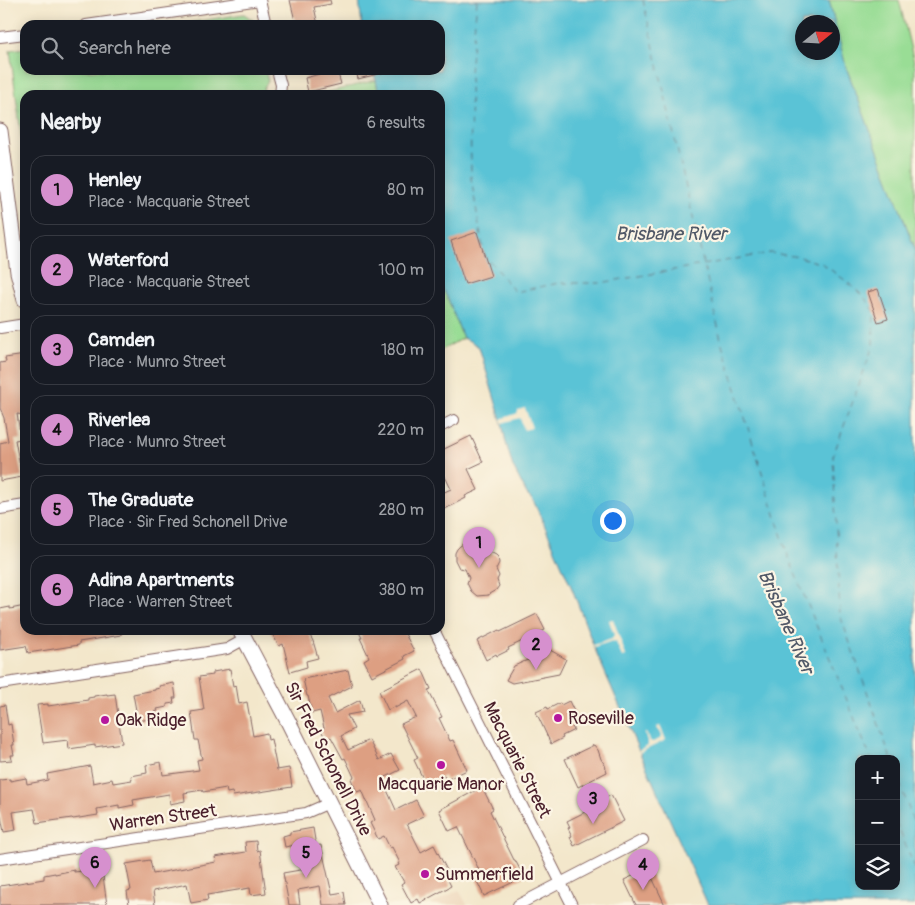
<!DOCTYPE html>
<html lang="en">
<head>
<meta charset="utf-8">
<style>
  body { margin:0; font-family:Pangolin,sans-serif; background:#20242c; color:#f1f3f6 }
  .controls { position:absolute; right:15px; bottom:15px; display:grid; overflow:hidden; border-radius:10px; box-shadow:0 2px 12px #0003 }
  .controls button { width:45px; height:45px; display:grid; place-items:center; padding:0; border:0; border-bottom:1px solid #363941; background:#171b24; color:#f1f3f6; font:25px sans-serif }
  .compass { position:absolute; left:795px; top:15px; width:45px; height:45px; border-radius:50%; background:#171b24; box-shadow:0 2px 12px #0003; rotate:72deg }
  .you { position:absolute; left:612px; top:520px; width:18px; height:18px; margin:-12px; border:4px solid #fff; border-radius:50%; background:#1a73e8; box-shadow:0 0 0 8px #1a73e833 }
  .badge { display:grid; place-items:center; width:32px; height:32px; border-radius:50%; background:#d690ce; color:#111; font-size:16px; font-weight:700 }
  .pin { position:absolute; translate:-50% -41px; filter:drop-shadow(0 1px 2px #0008) }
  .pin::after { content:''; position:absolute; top:26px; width:18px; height:15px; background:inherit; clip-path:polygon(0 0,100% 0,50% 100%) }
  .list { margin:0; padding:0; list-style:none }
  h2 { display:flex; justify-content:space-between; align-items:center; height:65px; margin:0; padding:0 20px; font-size:21px }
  h2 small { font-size:16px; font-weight:400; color:#9ea1a6 }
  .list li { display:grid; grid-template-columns:32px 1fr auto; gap:15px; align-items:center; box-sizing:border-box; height:70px; margin:0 10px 10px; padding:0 10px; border:1px solid #363941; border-radius:15px }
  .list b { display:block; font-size:19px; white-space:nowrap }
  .list p { margin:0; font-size:16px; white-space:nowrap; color:#9ea1a6 }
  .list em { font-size:16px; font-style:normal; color:#9ea1a6 }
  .icon { flex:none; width:28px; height:28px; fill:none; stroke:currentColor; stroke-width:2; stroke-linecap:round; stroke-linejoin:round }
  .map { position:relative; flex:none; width:915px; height:905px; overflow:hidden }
  .search { position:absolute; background:#171b24; box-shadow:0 2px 12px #0003; left:20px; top:20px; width:425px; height:55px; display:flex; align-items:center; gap:12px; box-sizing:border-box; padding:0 18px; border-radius:15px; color:#9ea1a6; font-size:19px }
  .panel { position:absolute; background:#171b24; box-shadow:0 2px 12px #0003; left:20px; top:90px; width:425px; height:545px; border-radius:15px }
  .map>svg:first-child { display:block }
  .built { fill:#eed7bb }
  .green { fill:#99dd95; stroke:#727e60 }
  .water { fill:#5ac3d6; stroke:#527180; fill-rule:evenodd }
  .pier { fill:#f3e7cb }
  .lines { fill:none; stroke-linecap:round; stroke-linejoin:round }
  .ferry { stroke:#505867; stroke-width:1; stroke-dasharray:6 5; stroke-linecap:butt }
  .building { fill:#dd9f82 }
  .minor-casing { stroke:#856563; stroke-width:12 }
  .primary-casing { stroke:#856563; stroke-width:17 }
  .minor { stroke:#fff; stroke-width:10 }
  .primary { stroke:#fff; stroke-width:15 }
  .poi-dot { fill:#b5179e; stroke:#fcf5e5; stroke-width:2 }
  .labels { text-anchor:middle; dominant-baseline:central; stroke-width:4.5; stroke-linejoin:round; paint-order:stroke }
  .poi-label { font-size:18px; fill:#4a1f2b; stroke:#fcf5e5; text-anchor:start }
  .street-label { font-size:18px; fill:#4a1f2b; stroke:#fcf5e5 }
  .water-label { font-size:19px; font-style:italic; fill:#505867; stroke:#fcf5e5 }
</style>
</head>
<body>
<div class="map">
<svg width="915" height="905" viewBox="0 0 915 905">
  <rect width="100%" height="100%" fill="#fcf5e5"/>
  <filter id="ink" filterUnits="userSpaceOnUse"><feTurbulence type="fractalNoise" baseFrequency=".02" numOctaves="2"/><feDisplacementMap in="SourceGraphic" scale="10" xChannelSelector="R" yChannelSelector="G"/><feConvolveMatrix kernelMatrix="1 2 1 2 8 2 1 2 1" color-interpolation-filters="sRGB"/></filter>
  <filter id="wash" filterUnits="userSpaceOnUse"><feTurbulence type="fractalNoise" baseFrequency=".0096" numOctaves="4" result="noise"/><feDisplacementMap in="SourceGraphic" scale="20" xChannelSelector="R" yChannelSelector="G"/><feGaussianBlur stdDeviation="1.12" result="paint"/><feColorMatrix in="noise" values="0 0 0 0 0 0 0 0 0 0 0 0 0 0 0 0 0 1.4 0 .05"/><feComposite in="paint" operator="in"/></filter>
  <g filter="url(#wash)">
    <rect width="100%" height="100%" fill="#f3e7cb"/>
    <!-- built -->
    <path class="built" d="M459 890 467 905H430Z"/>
    <!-- green -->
    <path class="green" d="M829 0H899L915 66V249L846 67Z
      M244 14 253 20 254 25H175Z
      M25 48V70H265L268 81 262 92V95H25V165L10 50Z
      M376 80 379 95H318Z
      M440 284 448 299 463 338 440 351Z"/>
    <!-- water -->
    <path class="water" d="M359 0H829L846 67 915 249V905H708L639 751 594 647 573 591 543 522 533 500 527 494 513 467 506 443 502 423 479 347 470 341 463 338 448 299 440 284V95H379L376 80 372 70H440V25H362ZM802 22H832V52H802ZM859 759H896V886H859Z"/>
    <!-- pier -->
    <path class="pier" d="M525 408 532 428 524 430 520 418 502 423 501 419 518 413V410Z
      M613 619 626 656 622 657 616 642 612 641 594 647 593 645 612 639 614 635 609 620Z
      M660 726 666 740 639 753 638 751 648 746V742L644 734 646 733 650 741 653 742 660 739 661 736 657 727Z"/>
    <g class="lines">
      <!-- ferry -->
      <path class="ferry" d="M477 0 470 72 471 178 484 254 515 292 559 283H600L770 253 800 257 823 264 846 281 863 296 874 310 873 346 833 456 840 615 891 759
        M643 0 722 344 788 556 871 759
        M896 773 915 826
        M896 822 915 868"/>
    </g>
    <g id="blocks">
      <!-- building -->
      <path class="building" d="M290 0H330L331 4 314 7 318 25H296Z
        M334 70H337L341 84 308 92 305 78Z
        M356 70H382V73L358 79Z
        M477 232 491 276 465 284 451 241Z
        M878 289 888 319 878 322 868 292Z
        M25 355V415L17 414 21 439 15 440 22 477 0 481V443L8 441 4 418 0 408V363L6 362 5 358Z
        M471 436 483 462 468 469 478 490 465 496 466 498 440 511V494L451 489 440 466V451Z
        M470 540 476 541 480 545 484 547 486 550 496 555 498 557 499 563 496 569 499 576 497 580 499 586 496 590 489 594V595L477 596 471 591 467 583 469 578 465 569 459 568 455 560V553L457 549 460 546Z
        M25 606V630H121V635L79 642V645L28 653 26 646 0 650V609L10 607V609Z
        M537 614 545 630 508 648 509 650 497 656 496 654 486 660 477 641 499 630 500 632Z
        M270 630H307L313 641 318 658 306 661 307 667 290 672 283 644 279 646Z
        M358 630H403L414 651 404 656 405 659 372 676 364 660 369 657 360 638H362Z
        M550 650 566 659 559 674 512 683 506 680 514 666Z
        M230 669 233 686 236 685 239 704 247 702 253 736 267 733 268 740 271 739 277 770 289 768 292 787 233 796 232 792 227 793 226 788 203 792 202 790 184 793 185 801 170 804 169 794 133 800 134 805 119 808V805L97 809 98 815 73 819 72 818 37 823 34 809 13 812 16 830 4 832 0 812V780L10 779V781L26 778 27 784 48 780 47 774 90 766 93 783 112 779 113 783 132 780 131 776 147 773 146 765 161 762 163 775 199 770 197 760 202 759 198 740H195L191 712 204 710 199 677 213 675V672Z
        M422 669 431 689 428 690 442 717 439 718 450 741 453 740 467 770 446 780 444 776 426 785 414 760 418 758 401 724 416 717 408 701 395 708V706L388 710 379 691Z
        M348 670 352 686 328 698 335 713 360 700 363 712 347 715 354 729 341 736 348 750 369 740 379 760 391 754 400 770 382 779 396 810 416 800 424 816 407 824 421 852 434 845 451 878 448 880 451 886 420 903 418 899 411 903 401 884 404 882 395 867 399 865 398 863H400L392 847 390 848 384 836 378 839 370 823 375 820 362 790 357 792 351 779 354 777 345 758 343 759 331 737 326 740 321 730 324 728 320 711 312 713 308 696H307L303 679Z
        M174 683 176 698H173L174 703 167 704V707L157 709 158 711 154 712 155 718 138 721 133 694 155 690V689L160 688 159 686Z
        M107 694V695L115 694 122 743 95 747V745L69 749 68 740 43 743 37 705 48 704V706L88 700V698L94 697V696Z
        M569 701 580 724 572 727 574 730 562 736 563 738 551 744 536 712 547 707 548 709 560 703 561 705Z
        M5 705 8 725 11 724 14 745H12L14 755H11L12 760 0 761V706Z
        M594 745 598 750 601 759 605 765 607 772 578 787 565 759Z
        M482 787 493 809 490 811 514 860H515L524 877 484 896 476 879 482 876 458 827 449 831 439 810Z
        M611 795 624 821 574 846 570 837 572 836 568 828 570 827 567 821 589 810 588 807Z
        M313 828 316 846 321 845 332 894 344 892 346 905H323L320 886 298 890 300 905H289L283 873 306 869 301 844 285 847 283 836 290 834V832Z
        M256 841 257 851 260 850 266 893 251 895 250 888 207 895 208 900 191 903 187 884 153 891 155 905H129L127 891 131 890 126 864 150 860 153 874 216 862 215 857 246 852 245 842Z
        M102 869 107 905H0V886L44 879V875L55 873V874L74 870V872Z
        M648 869 665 905H636L624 880Z"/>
    </g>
  </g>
  <g filter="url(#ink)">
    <use href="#blocks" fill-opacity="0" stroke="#856563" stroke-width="1"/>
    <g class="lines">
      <defs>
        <path id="minor" d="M260 0 266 25
          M86 25 260 0
          M0 37 25 34
          M277 70 281 85 280 95
          M0 328 25 324
          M440 427 454 420
          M0 509 25 505
          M434 630 572 905
          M0 684 227 649 245 639
          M0 859 306 813 329 803
          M518 905 643 840"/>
        <path id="primary" d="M0 131 18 272 25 300
          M240 630 289 723 380 905"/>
      </defs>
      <!-- minor casing -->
      <use href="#minor" class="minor-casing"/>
      <!-- primary casing -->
      <use href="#primary" class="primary-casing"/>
      <!-- minor -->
      <use href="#minor" class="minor"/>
      <!-- primary -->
      <use href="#primary" class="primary"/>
    </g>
  </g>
  <!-- markers -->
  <g class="poi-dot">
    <circle cx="558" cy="718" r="5"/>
    <circle cx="105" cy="720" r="5"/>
    <circle cx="441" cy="765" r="5"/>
    <circle cx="425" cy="874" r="5"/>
  </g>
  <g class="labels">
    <!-- poi labels -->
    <g class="poi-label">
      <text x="568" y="718">Roseville</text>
      <text x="115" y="720">Oak Ridge</text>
      <text x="441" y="784" text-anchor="middle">Macquarie Manor</text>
      <text x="435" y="874">Summerfield</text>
    </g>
    <!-- street labels -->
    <g class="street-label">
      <text transform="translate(328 759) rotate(63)">Sir Fred Schonell Drive</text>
      <text transform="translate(517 760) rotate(63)">Macquarie Street</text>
      <text transform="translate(163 818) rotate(-8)">Warren Street</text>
    </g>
    <!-- water labels -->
    <g class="water-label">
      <text x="671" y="234">Brisbane River</text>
      <text transform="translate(786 622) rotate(66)">Brisbane River</text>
    </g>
  </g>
</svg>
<div class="controls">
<button>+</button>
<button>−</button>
<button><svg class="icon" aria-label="layers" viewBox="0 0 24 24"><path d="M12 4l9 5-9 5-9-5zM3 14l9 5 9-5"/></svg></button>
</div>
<svg class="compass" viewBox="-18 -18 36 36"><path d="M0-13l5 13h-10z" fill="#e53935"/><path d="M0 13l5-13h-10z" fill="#9ea1a6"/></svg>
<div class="you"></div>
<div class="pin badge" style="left:479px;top:568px">1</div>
<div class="pin badge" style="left:536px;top:670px">2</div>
<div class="pin badge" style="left:593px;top:824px">3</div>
<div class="pin badge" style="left:643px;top:890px">4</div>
<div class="pin badge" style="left:306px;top:878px">5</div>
<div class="pin badge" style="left:95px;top:888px">6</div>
<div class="search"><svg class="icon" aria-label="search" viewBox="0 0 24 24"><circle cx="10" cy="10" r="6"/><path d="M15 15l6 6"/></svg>Search here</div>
<section class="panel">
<h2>Nearby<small>6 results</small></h2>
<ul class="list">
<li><span class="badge">1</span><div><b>Henley</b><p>Place · Macquarie Street</p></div><em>80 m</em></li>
<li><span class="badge">2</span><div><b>Waterford</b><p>Place · Macquarie Street</p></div><em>100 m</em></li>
<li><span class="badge">3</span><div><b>Camden</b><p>Place · Munro Street</p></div><em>180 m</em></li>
<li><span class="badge">4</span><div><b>Riverlea</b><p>Place · Munro Street</p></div><em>220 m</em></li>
<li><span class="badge">5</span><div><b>The Graduate</b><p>Place · Sir Fred Schonell Drive</p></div><em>280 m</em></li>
<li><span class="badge">6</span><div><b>Adina Apartments</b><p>Place · Warren Street</p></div><em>380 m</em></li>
</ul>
</section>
</div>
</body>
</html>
